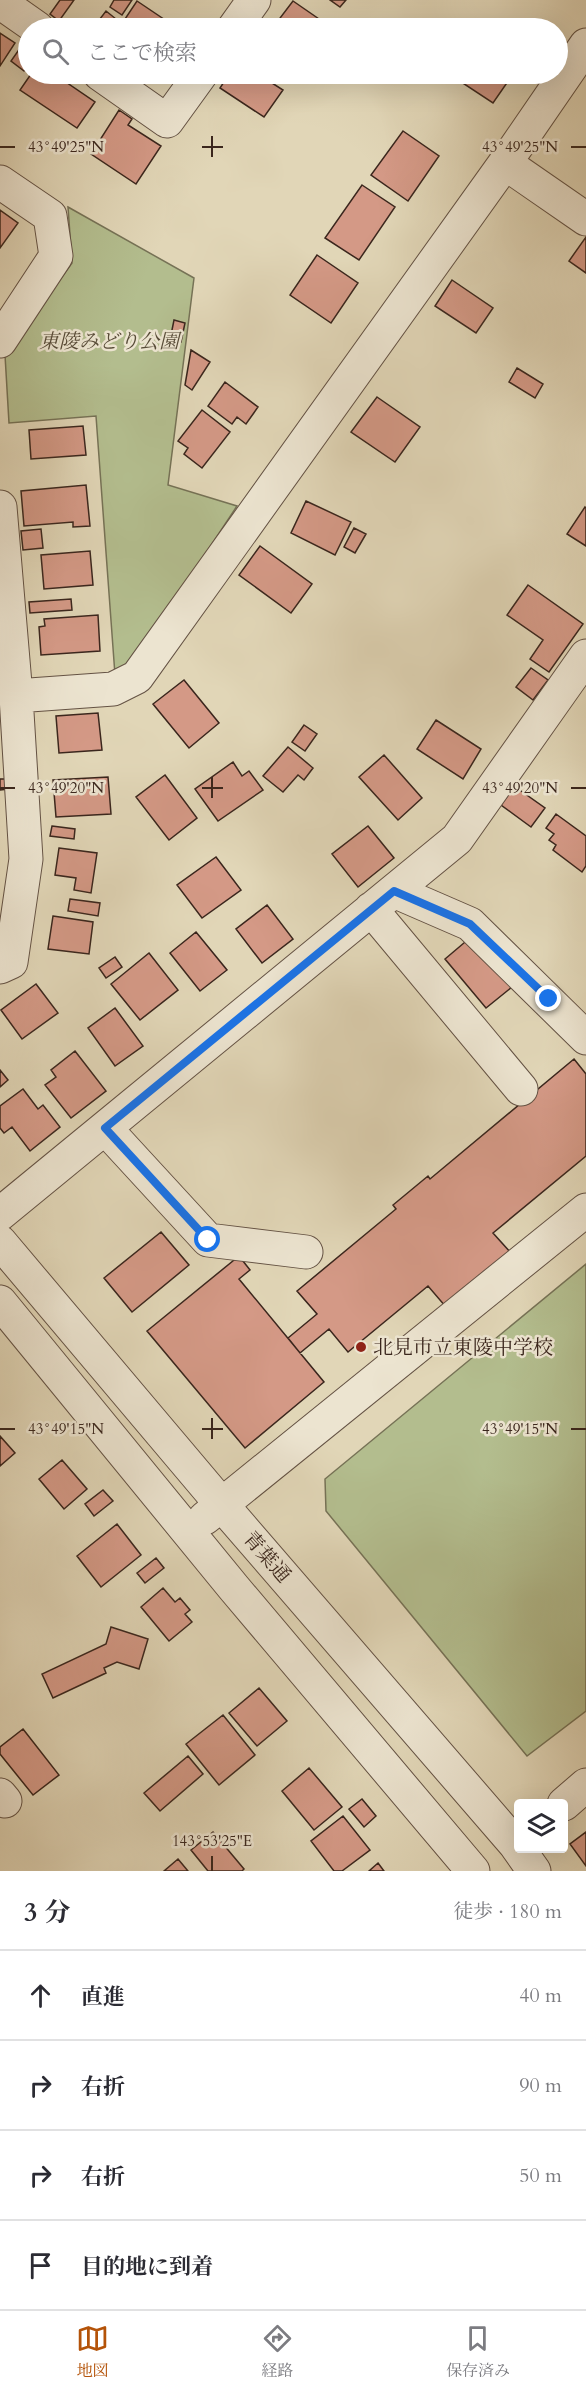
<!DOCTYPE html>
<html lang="ja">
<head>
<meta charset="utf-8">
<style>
  body { margin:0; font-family:Cardo,"Noto Serif JP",serif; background:#f2f2f3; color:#2b2b33 }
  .controls { position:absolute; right:18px; bottom:18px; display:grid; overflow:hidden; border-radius:6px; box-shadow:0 6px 24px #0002 }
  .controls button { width:54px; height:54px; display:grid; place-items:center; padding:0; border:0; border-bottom:2px solid #e1e1e2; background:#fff; color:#2b2b33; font:30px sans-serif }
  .stop { position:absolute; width:18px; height:18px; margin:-14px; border:4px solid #1a73e8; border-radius:50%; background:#fff }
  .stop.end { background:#1a73e8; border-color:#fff; box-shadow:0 2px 6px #0008 }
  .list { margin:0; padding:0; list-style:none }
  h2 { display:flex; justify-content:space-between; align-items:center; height:78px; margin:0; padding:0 24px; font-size:26px }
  h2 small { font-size:20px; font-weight:400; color:#7c7c81 }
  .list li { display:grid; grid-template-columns:39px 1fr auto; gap:18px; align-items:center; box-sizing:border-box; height:90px; padding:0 24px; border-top:2px solid #e1e1e2 }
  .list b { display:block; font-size:22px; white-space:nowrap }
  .list em { font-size:20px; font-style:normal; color:#7c7c81 }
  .icon { flex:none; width:33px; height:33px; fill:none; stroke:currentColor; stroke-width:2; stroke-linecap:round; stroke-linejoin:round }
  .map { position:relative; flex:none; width:586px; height:1871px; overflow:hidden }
  .search { position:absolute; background:#fff; box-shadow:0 6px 24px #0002; left:18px; right:18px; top:18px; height:66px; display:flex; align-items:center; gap:15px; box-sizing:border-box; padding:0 21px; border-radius:33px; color:#7c7c81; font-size:22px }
  .sheet { height:438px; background:#fff }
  nav { display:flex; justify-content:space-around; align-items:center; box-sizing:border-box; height:84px; border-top:2px solid #e1e1e2; background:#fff; font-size:16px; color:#7c7c81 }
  nav a { display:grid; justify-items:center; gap:3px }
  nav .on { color:#b45309 }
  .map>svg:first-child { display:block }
  .green { fill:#b3bd8e; stroke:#767256; stroke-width:1.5 }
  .building { fill:#d49986; stroke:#3a261d; stroke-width:1.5 }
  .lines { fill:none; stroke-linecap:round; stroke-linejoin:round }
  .minor-casing { stroke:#645244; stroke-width:35 }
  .minor { stroke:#ece4d0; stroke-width:33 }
  .route { stroke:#1a73e8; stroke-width:8 }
  .ticks { fill:none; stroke:#3a261d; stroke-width:2 }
  .poi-dot { fill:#8f2418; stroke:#ece4d0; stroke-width:2 }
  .labels { text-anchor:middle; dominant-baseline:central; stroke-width:5; stroke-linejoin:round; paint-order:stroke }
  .park-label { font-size:20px; font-style:italic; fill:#584c39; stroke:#ece4d0 }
  .poi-label { font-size:20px; fill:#3a261d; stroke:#ece4d0; text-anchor:start }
  .street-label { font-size:20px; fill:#3a261d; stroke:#ece4d0 }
  .ticks-label { font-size:15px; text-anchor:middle; fill:#3a261d; stroke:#ece4d0; stroke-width:5; stroke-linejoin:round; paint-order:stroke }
</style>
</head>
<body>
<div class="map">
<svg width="586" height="1871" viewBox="0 0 586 1871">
  <rect width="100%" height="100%" fill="#e1d6b7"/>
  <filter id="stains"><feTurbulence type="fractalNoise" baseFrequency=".00333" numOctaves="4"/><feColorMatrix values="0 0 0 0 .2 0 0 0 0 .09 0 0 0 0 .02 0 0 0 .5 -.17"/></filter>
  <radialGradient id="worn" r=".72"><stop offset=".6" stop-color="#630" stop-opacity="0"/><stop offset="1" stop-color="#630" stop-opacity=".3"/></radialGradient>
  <!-- green -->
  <path class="green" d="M68 207 194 278 168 485 237 506 134 662 115 675 96 416 9 423 5 355 72 263Z
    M586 1264V1711L527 1756 326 1511 325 1479Z"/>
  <!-- building -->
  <path class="building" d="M60 0H74L59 21 50 14Z
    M114 0H132L122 15 110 7Z
    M330 0H346L340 7Z
    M137 1 177 28H119Z
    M293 1 332 28H278L281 25 277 22Z
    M106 11 116 19 109 28H93Z
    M0 33 15 43 0 66Z
    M25 41 28 43V65L24 71 11 61Z
    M31 74H54L95 102 77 128 20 90Z
    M229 74H258L283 90 264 117 220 88Z
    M449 74H513L493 103Z
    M119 110 132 119 128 125 161 146 136 184 91 154Z
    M403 131 439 156 408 201 371 175Z
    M362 185 395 207 359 260 325 238Z
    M0 210 18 223 0 248Z
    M586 237V273L569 261Z
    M317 255 358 283 331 323 290 295Z
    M452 280 493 308 476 333 435 306Z
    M174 320 185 323 181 342 170 340Z
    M191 350 210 362 192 390 185 385Z
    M517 368 543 384 535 398 509 382Z
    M225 382 258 407 246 424 237 417 232 424 208 406Z
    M377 397 420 427 395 462 351 432Z
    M202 410 230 432 202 468 184 454 188 448 178 441Z
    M83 426 86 455 31 459 29 430Z
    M86 485 90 526 73 527V522L24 526 21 491Z
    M306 501 351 522 335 555 291 533Z
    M585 507 586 508V546L567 534Z
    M354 528 366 534 355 553 344 547Z
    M41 529 43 548 23 550 21 531Z
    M260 546 312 584 291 613 239 575Z
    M90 551 93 585 44 589 41 555Z
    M528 585 583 624 549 672 530 659 543 640 507 615Z
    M71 599 72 610 30 613 29 602Z
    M98 615 100 651 41 655 39 627 45 626 44 619Z
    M531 668 548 680 533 700 516 687Z
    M184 680 219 723 189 748 153 704Z
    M98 713 102 750 59 753 56 716Z
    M436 720 481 749 463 779 417 749Z
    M304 725 317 734 305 751 292 742Z
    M288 747 313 768 304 780 298 775 283 792 263 776Z
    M384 755 422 798 398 820 359 777Z
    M233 762 242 776 249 771 263 790 218 821 195 789Z
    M165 775 197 818 169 840 136 797Z
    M108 777 111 814 56 817 53 780Z
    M0 779H7L8 789 0 790Z
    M514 786 545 808 531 827 501 805Z
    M556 814 586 836V866L582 872 553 850 556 845 549 840 554 834 546 828Z
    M52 826 75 829 74 839 50 836Z
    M368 826 394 858 358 887 332 854Z
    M59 848 97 853 91 893 74 890 76 878 55 875Z
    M216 857 241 890 202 918 177 885Z
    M70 899 100 903 98 916 68 911Z
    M267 905 293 939 262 963 236 929Z
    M53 916 93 922 89 954 48 949Z
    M196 932 227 970 200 991 170 953Z
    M471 937 512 987 486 1008 445 959Z
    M149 953 178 990 140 1020 111 984Z
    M115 957 122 967 106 978 99 968Z
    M36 984 58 1013 22 1039 1 1010Z
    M115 1008 143 1046 115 1066 88 1028Z
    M75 1051 106 1091 71 1118 45 1085 56 1077 51 1070Z
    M574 1059 586 1074V1156L493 1233 511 1253 446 1307 428 1286 348 1352 329 1329 300 1353 288 1338 317 1314 297 1291 396 1209 393 1205 428 1176 430 1179Z
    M0 1070 8 1080 0 1087Z
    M23 1089 38 1109 43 1105 60 1127 30 1151 12 1127 4 1133 0 1128V1106Z
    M161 1232 189 1265 132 1312 104 1278Z
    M239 1256 250 1270 239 1279 324 1382 245 1448 147 1331Z
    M0 1436 15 1453 0 1466Z
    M62 1460 87 1489 64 1509 39 1479Z
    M103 1490 113 1501 94 1516 85 1504Z
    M117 1524 141 1555 101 1587 77 1556Z
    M156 1558 164 1568 145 1583 137 1573Z
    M163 1588 175 1602 180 1598 190 1610 185 1614 192 1622 169 1641 141 1607Z
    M111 1627 148 1639 139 1669 117 1662 104 1668 106 1673 53 1698 42 1674 106 1644Z
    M259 1688 287 1721 257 1746 229 1713Z
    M223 1715 255 1755 219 1785 186 1744Z
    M23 1729 59 1775 33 1795 0 1754V1747Z
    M188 1756 203 1774 160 1811 144 1793Z
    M309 1768 342 1807 314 1830 282 1791Z
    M362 1799 376 1816 364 1827 349 1809Z
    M343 1816 370 1850 342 1871H334L311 1841Z
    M213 1832 244 1869 242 1871H208L191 1850Z
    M586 1832V1866L570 1844Z
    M178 1859 188 1871H164Z
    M378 1863 384 1871H369Z"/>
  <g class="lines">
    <defs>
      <path id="minor" d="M0 2 37 28
        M234 28 254 0
        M100 74 167 121 201 74
        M505 163 586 219
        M0 182 50 216 56 256 0 341
        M0 507 16 696 26 859 11 962 0 967
        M16 696 113 689 137 677 505 163 586 45
        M394 891 470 924 586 1038
        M371 909 521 1089
        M105 1128 208 1240 306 1252
        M0 1214 457 839 586 656
        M0 1242 222 1505 515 1844 534 1871
        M0 1302 234 1588 473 1871
        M205 1518 586 1210
        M0 1795 5 1801
        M564 1804 586 1785"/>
    </defs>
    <!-- minor casing -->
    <use href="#minor" class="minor-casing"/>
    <!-- minor -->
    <use href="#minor" class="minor"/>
  </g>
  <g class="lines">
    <!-- route -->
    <path class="route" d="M208 1240 105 1128 394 891 470 924 549 999"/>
  </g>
  <!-- ticks -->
  <path class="ticks" d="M212 136V157M0 147H15M202 147H223M571 147H586M212 777V798M0 788H15M202 788H223M571 788H586M212 1418V1439M0 1429H15M202 1429H223M571 1429H586M212 1856V1871"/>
  <!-- markers -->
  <circle class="poi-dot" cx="361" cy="1347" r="6"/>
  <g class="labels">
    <!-- park labels -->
    <g class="park-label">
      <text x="109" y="341">東陵みどり公園</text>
    </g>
    <!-- poi labels -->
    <g class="poi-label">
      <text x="373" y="1347">北見市立東陵中学校</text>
    </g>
    <!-- street labels -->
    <g class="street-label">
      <text transform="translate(267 1557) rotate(49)">青葉通</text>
    </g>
  </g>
  <g class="ticks-label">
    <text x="66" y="152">43°49'25"N</text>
    <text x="520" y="152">43°49'25"N</text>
    <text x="66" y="793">43°49'20"N</text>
    <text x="520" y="793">43°49'20"N</text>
    <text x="66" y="1434">43°49'15"N</text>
    <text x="520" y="1434">43°49'15"N</text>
    <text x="212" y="1846">143°53'25"E</text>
  </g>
  <rect width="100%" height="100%" filter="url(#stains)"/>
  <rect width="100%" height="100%" fill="url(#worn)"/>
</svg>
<div class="controls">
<button><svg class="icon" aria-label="layers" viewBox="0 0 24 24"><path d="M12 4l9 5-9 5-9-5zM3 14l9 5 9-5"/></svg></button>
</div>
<div class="stop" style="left:208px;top:1240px"></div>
<div class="stop end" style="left:549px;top:999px"></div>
<div class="search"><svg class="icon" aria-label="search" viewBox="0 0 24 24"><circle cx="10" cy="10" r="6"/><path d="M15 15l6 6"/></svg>ここで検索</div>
</div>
<section class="sheet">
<h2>3 分<small>徒歩 · 180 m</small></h2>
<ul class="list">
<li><svg class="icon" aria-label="ahead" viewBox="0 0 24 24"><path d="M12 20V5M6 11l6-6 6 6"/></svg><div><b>直進</b></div><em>40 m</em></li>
<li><svg class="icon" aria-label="right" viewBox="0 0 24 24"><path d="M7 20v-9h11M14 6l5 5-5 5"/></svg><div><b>右折</b></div><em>90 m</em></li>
<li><svg class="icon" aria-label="right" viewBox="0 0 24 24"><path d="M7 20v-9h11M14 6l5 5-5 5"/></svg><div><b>右折</b></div><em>50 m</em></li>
<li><svg class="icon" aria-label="arrive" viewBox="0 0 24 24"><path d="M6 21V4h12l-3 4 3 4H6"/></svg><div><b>目的地に到着</b></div></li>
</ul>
</section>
<nav>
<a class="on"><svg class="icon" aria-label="map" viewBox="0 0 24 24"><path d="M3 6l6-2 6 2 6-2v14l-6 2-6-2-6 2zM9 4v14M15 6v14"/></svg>地図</a>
<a><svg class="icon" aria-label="directions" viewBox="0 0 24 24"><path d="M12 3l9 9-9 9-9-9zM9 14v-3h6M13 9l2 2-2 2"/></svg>経路</a>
<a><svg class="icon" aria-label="saved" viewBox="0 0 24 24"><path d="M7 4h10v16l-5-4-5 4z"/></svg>保存済み</a>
</nav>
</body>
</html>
